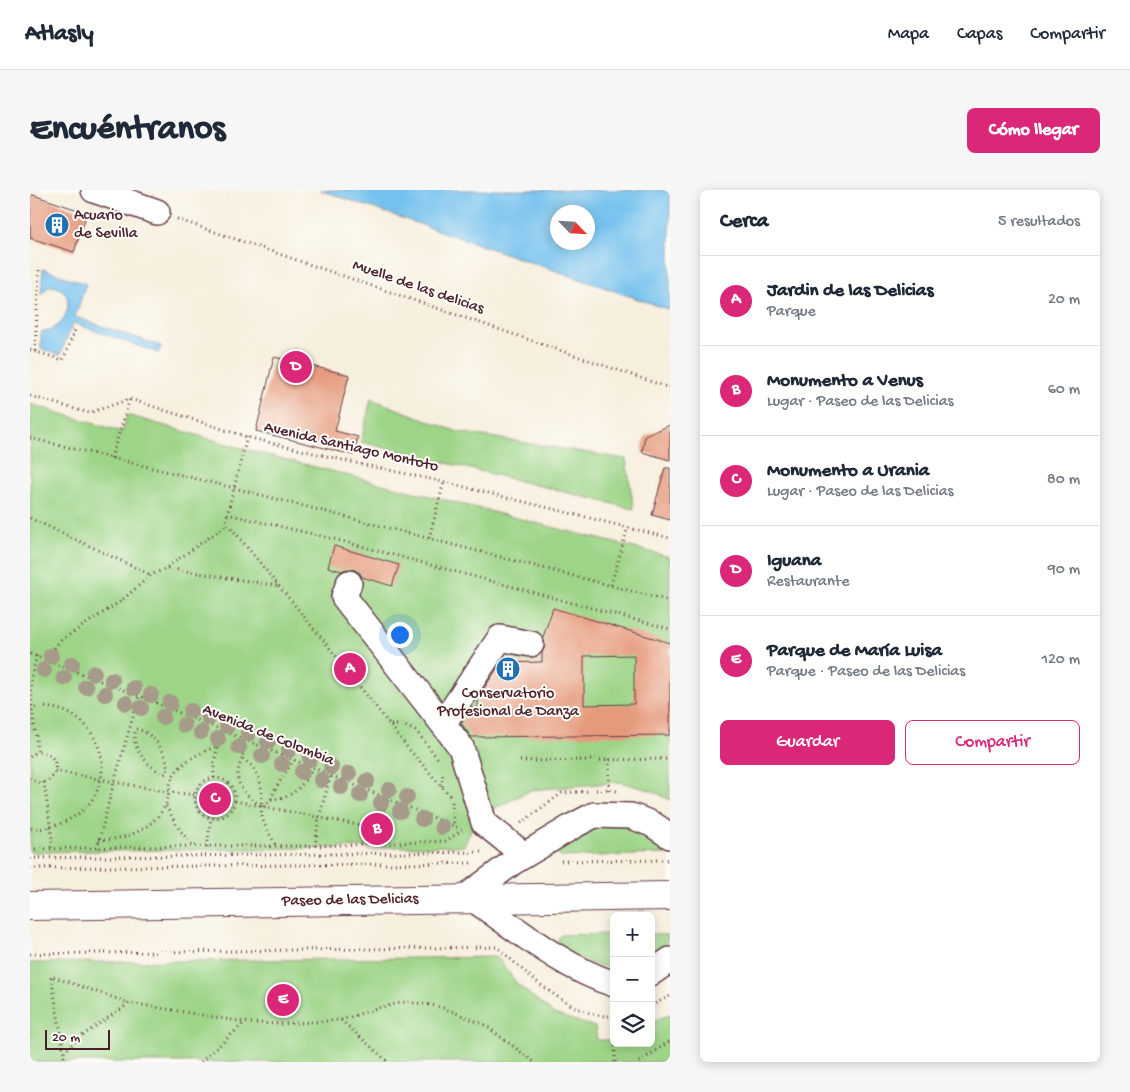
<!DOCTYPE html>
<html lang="es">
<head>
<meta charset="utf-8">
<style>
  body { margin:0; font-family:"Gochi Hand",sans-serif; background:#f6f6f7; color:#1f2937 }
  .controls { position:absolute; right:15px; bottom:15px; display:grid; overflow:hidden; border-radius:8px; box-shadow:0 2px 12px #0003 }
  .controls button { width:45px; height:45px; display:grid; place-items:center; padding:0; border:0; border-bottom:1px solid #e0e1e3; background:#fff; color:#1f2937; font:25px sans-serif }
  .compass { position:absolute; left:520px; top:15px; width:45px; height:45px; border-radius:50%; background:#fff; box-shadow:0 2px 12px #0003; rotate:115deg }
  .scale { position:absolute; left:15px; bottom:12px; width:65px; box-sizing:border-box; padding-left:5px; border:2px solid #4a1f2b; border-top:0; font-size:14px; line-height:18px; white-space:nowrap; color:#4a1f2b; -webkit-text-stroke:4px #fdfcf7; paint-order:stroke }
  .you { position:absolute; left:369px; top:444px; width:18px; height:18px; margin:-12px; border:4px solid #fff; border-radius:50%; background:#1a73e8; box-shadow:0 0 0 8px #1a73e833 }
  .badge { display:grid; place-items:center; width:32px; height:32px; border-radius:50%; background:#db2777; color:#fff; font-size:16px; font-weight:700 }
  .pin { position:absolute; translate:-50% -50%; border:2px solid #fff; box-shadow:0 1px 5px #0006 }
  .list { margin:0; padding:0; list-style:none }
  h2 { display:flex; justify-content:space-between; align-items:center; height:65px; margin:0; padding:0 20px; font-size:21px }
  h2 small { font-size:16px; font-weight:400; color:#747a83 }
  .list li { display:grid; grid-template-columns:32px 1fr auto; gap:15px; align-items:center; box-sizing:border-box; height:90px; padding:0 20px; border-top:1px solid #e0e1e3 }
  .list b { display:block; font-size:19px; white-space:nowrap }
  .list p { margin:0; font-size:16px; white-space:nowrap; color:#747a83 }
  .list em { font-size:16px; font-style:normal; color:#747a83 }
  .actions { display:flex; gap:10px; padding:15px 20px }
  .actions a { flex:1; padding:11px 0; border:1px solid #db2777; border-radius:8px; text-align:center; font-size:18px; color:#db2777 }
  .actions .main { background:#db2777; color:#fff }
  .icon { flex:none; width:28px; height:28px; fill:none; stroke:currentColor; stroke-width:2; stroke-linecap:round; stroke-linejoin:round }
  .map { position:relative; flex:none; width:640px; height:872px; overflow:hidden; border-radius:8px }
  header { display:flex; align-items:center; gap:30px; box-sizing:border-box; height:70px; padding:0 25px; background:#fff; border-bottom:1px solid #e0e1e3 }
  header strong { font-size:24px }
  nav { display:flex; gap:28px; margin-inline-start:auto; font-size:18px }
  .intro { display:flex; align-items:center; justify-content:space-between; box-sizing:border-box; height:120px; padding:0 30px }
  h1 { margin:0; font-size:35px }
  .button { padding:12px 22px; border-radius:8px; background:#db2777; color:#fff; font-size:18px; font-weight:700 }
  main { display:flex; gap:30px; padding:0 30px }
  aside { flex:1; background:#fff; border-radius:8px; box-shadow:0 2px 12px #0003 }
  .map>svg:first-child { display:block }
  .green { fill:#9dd487; stroke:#747a59 }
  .water { fill:#73c1ee; stroke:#5e708c; fill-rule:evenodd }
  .building { fill:#e69a7c; fill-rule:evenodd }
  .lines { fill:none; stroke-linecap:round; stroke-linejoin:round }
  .minor-casing { stroke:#643e46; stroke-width:28 }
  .major-casing { stroke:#643e46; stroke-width:30 }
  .path { stroke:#643e46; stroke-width:3; stroke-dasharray:1 4; stroke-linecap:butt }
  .minor { stroke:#fff; stroke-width:25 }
  .major { stroke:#fff; stroke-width:28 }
  .tree { fill:#a69a8a }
  .labels { text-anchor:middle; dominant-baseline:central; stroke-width:4; stroke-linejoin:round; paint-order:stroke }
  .poi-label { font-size:16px; fill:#4a1f2b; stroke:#fdfcf7; text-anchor:start }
  .street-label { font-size:16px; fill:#4a1f2b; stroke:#fdfcf7 }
</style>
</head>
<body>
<header>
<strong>Atlasly</strong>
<nav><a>Mapa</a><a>Capas</a><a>Compartir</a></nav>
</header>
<div class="intro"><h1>Encuéntranos</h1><a class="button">Cómo llegar</a></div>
<main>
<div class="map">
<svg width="640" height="872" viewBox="0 0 640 872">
  <rect width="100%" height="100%" fill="#fdfcf7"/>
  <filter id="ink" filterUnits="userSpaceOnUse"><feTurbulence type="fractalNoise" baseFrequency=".02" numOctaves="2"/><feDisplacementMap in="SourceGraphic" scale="10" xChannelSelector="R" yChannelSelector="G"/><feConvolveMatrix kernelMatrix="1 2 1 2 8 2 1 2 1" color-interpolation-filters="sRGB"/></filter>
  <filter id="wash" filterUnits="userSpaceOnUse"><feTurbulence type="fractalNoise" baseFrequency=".0096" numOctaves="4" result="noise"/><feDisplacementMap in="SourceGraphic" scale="20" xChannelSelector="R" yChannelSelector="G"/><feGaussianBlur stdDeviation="1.12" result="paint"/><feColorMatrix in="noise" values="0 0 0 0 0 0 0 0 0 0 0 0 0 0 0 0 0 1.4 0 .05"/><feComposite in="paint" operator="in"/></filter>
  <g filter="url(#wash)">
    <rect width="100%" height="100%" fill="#f7efdd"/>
    <!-- green -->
    <path class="green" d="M341 209 428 242 596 269 604 319 331 252Z
      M0 214 92 242 97 225 218 260 640 367V610L623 601 590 592 501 600 446 628 434 656 0 662Z
      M588 634 627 648 637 658 635 664 531 667 526 663V660L564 636Z
      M584 744V778C562 776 543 768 528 752V748L531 745Z
      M621 744 637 745C640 754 628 761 621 766Z
      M467 767 488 795 524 824 565 837 567 850H584V853H621V831L640 825V872H0V773Z"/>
    <!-- water -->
    <path class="water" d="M290 0H640V120ZM528 22H558V52H528Z
      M13 79 56 94 45 127 131 156 128 163 43 133 30 165 11 159V142C16 140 22 140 26 137 42 125 44 96 19 96L11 105Z"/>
    <g id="blocks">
      <!-- building -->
      <path class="building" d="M0 4 57 23 44 62 0 48Z
        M244 167 319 185 305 241 328 247 323 265 226 241Z
        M640 235V270L612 262 615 246Z
        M635 278H640V330L622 325Z
        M304 356 369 375 362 396 332 387 330 383 323 379H317L311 381 298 377Z
        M523 418 640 453V545L441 547 431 533 437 524H440L441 518H448V507L471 473 512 472V463L515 456 513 447ZM604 465V514L554 515V466Z"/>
    </g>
  </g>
  <g filter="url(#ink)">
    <use href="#blocks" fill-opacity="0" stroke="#643e46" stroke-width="1"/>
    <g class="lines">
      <defs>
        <path id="minor" d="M64 0 127 22
          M319 393 314 407 431 557 454 633 494 665
          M413 534 470 448 501 454
          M433 709 483 672 543 636 564 625 601 626 622 634 640 646
          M443 709C488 740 532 777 584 794
          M621 783 640 770"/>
        <path id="major" d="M0 716 640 706"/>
      </defs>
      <!-- minor casing -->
      <use href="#minor" class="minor-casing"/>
      <!-- major casing -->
      <use href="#major" class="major-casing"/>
      <!-- path -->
      <path class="path" d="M147 29 640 198
        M0 160 33 170 46 138
        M5 161 9 79
        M0 206 59 223 100 209 217 247 321 272 414 292 640 348
        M217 247 196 329 198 334 294 451 378 558 420 606
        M0 248 204 298 640 411
        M81 268 100 209
        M197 324 304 349 640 439
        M0 328 121 385
        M399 348 414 292
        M137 378 249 396
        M581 395 598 337
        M0 464 109 506 431 639
        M7 466 1 487 2 517 8 563
        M15 470 30 451 91 411 121 385 136 378 198 334
        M0 518C73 507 101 603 34 632 22 637 12 640 0 638
        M361 535H373L386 541 409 570
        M106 539C122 541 141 566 137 583L134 584C120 579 98 556 106 539Z
        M0 567C4 563 9 561 14 563 37 569 22 605 0 588
        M212 569C201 592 213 603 231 616 234 598 229 577 212 569L215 550
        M579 569V601
        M490 571 640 569
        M25 581 139 602 165 605
        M165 608a20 20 0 1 1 40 0a20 20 0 1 1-40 0Z
        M184 588C183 571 187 556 194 541
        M14 592 22 648 21 659
        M412 596 413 582
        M566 600 579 599 587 601
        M241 609C263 610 273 594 283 578
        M205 611 328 635 336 639
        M422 612 424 635
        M136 616 149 639 163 656
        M232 616C229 631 240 643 246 656
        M234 616 241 609 246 597 264 570
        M336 639a10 10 0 1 1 20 0a10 10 0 1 1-20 0Z
        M349 629 359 609
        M491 633 532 603 560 601
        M69 650C95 650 122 640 135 616 140 607 138 595 143 586 153 570 171 563 187 556
        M285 656 289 627 301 585
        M177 657 181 628
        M67 658 84 592 109 506
        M0 659 163 656H285L416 651 432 640
        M0 668 452 662
        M531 671 637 670
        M0 678 442 673
        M0 764 467 757C497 783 542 829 584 826
        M621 816 640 806
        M311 830 358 872
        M34 862 21 786 99 813
        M34 872V862L50 847 100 813 220 833 252 834 311 830 347 818 375 812 396 814 414 818 455 835 504 872
        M171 872 214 833
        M585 872V853
        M609 872 640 851"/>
      <!-- minor -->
      <use href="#minor" class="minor"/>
      <!-- major -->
      <use href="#major" class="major"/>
    </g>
    <!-- trees -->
    <g class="tree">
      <circle cx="21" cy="466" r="8"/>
      <circle cx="42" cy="474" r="8"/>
      <circle cx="14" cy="480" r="8"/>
      <circle cx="64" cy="483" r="8"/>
      <circle cx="34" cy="488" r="8"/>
      <circle cx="82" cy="490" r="8"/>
      <circle cx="56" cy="497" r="8"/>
      <circle cx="104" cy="498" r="8"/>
      <circle cx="75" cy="504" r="8"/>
      <circle cx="121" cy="505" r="8"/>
      <circle cx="96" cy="513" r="8"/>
      <circle cx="140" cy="513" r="8"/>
      <circle cx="111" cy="518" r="8"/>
      <circle cx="161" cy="521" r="8"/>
      <circle cx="133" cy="527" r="8"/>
      <circle cx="179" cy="528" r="8"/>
      <circle cx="154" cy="535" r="8"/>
      <circle cx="197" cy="536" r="8"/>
      <circle cx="171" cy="542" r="8"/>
      <circle cx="218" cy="544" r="8"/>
      <circle cx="188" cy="549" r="8"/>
      <circle cx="238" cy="552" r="8"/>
      <circle cx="209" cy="557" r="8"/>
      <circle cx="259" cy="560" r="8"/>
      <circle cx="232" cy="566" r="8"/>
      <circle cx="280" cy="569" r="8"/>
      <circle cx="252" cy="574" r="8"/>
      <circle cx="301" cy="577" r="8"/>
      <circle cx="272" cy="582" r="8"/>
      <circle cx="319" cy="584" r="8"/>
      <circle cx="291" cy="590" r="8"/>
      <circle cx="337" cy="591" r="8"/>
      <circle cx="311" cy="597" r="8"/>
      <circle cx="359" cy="600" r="8"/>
      <circle cx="330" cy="605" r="8"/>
      <circle cx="377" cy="607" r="8"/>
      <circle cx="351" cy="613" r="8"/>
      <circle cx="370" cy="621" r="8"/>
      <circle cx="392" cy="629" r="8"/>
      <circle cx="412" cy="637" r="8"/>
    </g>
  </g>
  <!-- icons -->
  <defs>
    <symbol id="building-disc" viewBox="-11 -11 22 22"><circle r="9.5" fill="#1f6fb2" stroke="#fdfcf7"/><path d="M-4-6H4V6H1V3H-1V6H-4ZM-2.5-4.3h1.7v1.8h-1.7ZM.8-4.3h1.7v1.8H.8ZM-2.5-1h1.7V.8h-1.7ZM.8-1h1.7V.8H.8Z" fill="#fff"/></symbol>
  </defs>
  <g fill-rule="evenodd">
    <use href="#building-disc" x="13" y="21" width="28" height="28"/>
    <use href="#building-disc" x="464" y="465" width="28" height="28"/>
  </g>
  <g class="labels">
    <!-- poi labels -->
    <g class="poi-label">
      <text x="44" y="26">Acuario<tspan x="44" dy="18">de Sevilla</tspan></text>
      <text x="478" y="504" text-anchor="middle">Conservatorio<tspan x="478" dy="18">Profesional de Danza</tspan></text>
    </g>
    <!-- street labels -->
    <g class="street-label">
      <text transform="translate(388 98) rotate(19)">Muelle de las delicias</text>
      <text transform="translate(321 258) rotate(13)">Avenida Santiago Montoto</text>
      <text transform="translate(238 546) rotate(22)">Avenida de Colombia</text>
      <text transform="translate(320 711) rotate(-1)">Paseo de las Delicias</text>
    </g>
  </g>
</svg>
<div class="controls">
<button>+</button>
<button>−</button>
<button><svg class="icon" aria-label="layers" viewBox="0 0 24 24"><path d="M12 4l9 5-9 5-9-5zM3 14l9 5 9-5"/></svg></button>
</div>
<svg class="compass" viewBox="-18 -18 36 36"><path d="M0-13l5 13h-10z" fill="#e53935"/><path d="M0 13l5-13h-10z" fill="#747a83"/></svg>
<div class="scale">20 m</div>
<div class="you"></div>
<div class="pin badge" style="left:320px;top:479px">A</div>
<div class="pin badge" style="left:347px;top:639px">B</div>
<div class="pin badge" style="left:185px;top:609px">C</div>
<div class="pin badge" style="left:266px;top:177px">D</div>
<div class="pin badge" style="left:253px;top:810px">E</div>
</div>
<aside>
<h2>Cerca<small>5 resultados</small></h2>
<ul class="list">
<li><span class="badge">A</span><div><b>Jardin de las Delicias</b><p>Parque</p></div><em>20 m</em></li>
<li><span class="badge">B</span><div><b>Monumento a Venus</b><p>Lugar · Paseo de las Delicias</p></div><em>60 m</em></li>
<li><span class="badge">C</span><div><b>Monumento a Urania</b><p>Lugar · Paseo de las Delicias</p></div><em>80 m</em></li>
<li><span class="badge">D</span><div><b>Iguana</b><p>Restaurante</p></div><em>90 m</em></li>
<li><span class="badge">E</span><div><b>Parque de María Luisa</b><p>Parque · Paseo de las Delicias</p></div><em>120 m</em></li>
</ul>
<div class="actions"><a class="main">Guardar</a><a>Compartir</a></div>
</aside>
</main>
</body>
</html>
